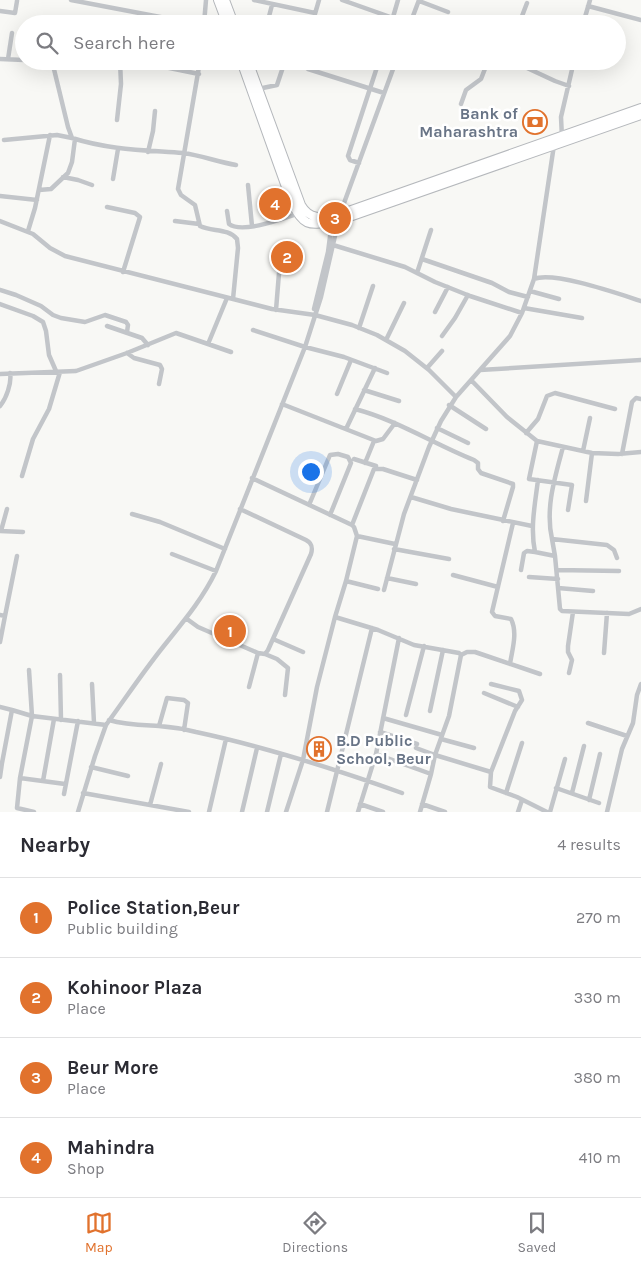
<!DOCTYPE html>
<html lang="en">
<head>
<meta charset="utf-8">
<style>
  body { margin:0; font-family:Karla,sans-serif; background:#f7f7f7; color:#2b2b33 }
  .you { position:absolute; left:310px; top:471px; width:18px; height:18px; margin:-12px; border:4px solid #fff; border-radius:50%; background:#1a73e8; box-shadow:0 0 0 8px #1a73e833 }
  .badge { display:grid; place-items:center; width:32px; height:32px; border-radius:50%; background:#e1722d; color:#fff; font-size:16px; font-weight:700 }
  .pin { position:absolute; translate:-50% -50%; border:2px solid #fff; box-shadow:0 1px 5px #0006 }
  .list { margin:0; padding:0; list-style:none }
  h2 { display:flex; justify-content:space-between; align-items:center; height:65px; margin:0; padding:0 20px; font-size:21px }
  h2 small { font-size:16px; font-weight:400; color:#7c7c81 }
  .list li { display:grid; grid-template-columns:32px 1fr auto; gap:15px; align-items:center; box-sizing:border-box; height:80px; padding:0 20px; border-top:1px solid #e1e1e2 }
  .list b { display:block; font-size:19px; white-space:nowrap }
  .list p { margin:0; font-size:16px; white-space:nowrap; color:#7c7c81 }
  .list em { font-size:16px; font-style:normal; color:#7c7c81 }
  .icon { flex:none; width:28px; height:28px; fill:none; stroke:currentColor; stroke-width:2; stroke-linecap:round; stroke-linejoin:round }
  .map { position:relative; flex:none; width:641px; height:812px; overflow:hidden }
  .search { position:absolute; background:#fff; box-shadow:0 5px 20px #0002; left:15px; right:15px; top:15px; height:55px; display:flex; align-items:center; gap:12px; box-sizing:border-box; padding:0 18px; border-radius:28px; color:#7c7c81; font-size:19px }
  .sheet { height:385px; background:#fff }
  nav { display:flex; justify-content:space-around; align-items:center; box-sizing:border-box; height:70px; border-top:1px solid #e1e1e2; background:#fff; font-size:14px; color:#7c7c81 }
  nav a { display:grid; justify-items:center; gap:2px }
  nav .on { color:#e1722d }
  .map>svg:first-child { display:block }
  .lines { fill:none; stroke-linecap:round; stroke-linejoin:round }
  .highway-casing { stroke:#b5b8bc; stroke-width:10 }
  .street { stroke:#c2c5c9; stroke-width:4.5 }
  .highway { stroke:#fff; stroke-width:8 }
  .labels { text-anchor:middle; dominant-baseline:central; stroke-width:5; stroke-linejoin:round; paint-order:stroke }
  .poi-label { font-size:16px; font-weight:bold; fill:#687486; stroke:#fff; text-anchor:end }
</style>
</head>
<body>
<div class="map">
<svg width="641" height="812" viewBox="0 0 641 812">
  <rect width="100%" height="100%" fill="#f8f8f5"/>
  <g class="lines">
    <defs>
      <path id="highway" d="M218 0 227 24
        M225 0 234 24
        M241 61 291 201C304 229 310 225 338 221L641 115
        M248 61 301 205C311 222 324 217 340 214L641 108"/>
    </defs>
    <!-- highway casing -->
    <use href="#highway" class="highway-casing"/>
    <!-- street -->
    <path class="street" d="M71 0 197 24
      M254 0 315 13
      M342 0 410 24
      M419 1 448 12
      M588 6 641 20
      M0 11 15 13 17 1
      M233 22 252 24
      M204 24 206 0
      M267 24 272 5
      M312 24 319 0
      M391 24 398 0
      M410 24 419 0
      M504 24 509 20 519 23
      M519 24 527 3
      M583 24 590 0
      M0 59 24 60
      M8 59 12 33
      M52 61 68 127 72 138C110 150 144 150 183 153 200 155 218 162 236 165
      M85 61H97
      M135 61 199 74
      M200 61 178 189 181 195 195 205 200 226C212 232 228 228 237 239L238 248 233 299
      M304 61V66L308 69 384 93
      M512 61 555 81 569 86
      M258 89 277 85 285 61 305 67
      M461 104 466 90 481 79 488 61
      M117 120 121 84 120 61
      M562 138 561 117 574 61
      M4 140 57 135 72 138
      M148 152 153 131 155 111
      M359 163 350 160 348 156 379 61
      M63 177 78 180 92 185
      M113 179 118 149
      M248 185 252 226
      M39 190 51 189 68 173 72 162 75 139
      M0 196 37 200
      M107 207 135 213 140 217 123 272
      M227 211 229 224C242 234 282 219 297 214
      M0 221 33 234 50 248 65 256 272 309 315 315 352 325 377 335 405 351 429 370 456 397
      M175 221 199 224
      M28 231 35 208 50 135
      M333 245 405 267 435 282 470 296 522 313
      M422 259 492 283 509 292 528 297
      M417 273 431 230
      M534 279 554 145
      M0 290 16 295 41 306 53 315 61 318 85 322 105 315 126 322 128 325 127 332
      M530 291 559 299
      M0 304 33 316 43 322 46 331 49 355 56 371
      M524 308 582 318
      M314 309 328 252 332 221
      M276 310 279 273
      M435 312 448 287
      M107 326 142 338 148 345
      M359 328 373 286
      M253 330 305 347 344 357 387 373
      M442 336 455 318 468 295
      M386 340 404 303
      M208 344 231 352
      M127 353 134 358 160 365 162 369 159 384
      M427 368 442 351
      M480 370 641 360
      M0 374 76 371 127 353 176 333 208 344 227 298
      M471 380 507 417 537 441 592 453 618 454 641 452
      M364 390 399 401
      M337 394 351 360
      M282 404 376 441 383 439 395 423
      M449 405 486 429
      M0 406C6 399 12 383 10 373
      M355 409C397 420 434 444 474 460L478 463V469L481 473 513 484V487L503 521
      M437 428 468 443
      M346 429 375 368
      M526 433 538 419 547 396 555 393 615 409
      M537 441 529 479 572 485 568 510
      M563 447C555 477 545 508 552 539L607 545 614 550 617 558
      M583 451 590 418
      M622 454 632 402 636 398 641 399
      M354 459 376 466
      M365 463 374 441
      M22 476 33 439 49 409 60 372
      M252 478 352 525 354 527 357 536
      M538 480C535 504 530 528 535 552L555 556 560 609 562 611 629 614 641 609
      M411 497 451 509 532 526
      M586 501 592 453
      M309 505 330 455 338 454 348 457 351 463 330 515
      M132 514 160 522 225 549
      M352 525 374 469H383L417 480
      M0 531 23 532
      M1 531 7 509
      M552 539 555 556
      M394 549 449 559
      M172 554 216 571
      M521 570 524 553 527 551 535 552
      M557 570 619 571
      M453 575 498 587
      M529 577 558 579
      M387 578 416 584
      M346 581 357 536 395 544
      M558 588 593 591
      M378 589 346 581 335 617 378 630 414 645 459 653 461 655 449 716 435 755 416 748
      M384 590 404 514 429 447 441 421 456 397 510 336 522 313 534 279C554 271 619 294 641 301
      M0 615 5 616 0 642
      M5 616 17 556
      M187 619 198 627 258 653 265 654 268 650 311 554C313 547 312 543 306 540L240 509
      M273 639 303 652
      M604 653 607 613
      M265 654 277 659 288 668 285 695
      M461 655 467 652H475L540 674
      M510 664C512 650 518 633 511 619L495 616 492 612 513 523
      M29 670 32 716 20 778 17 808 34 812
      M569 673 572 660 568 652V646L573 612
      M60 675 61 720
      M92 684 94 723
      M491 684 519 691 522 700 515 711 491 772
      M249 687 258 653
      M484 693 518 707
      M0 707 12 710
      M430 711 443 650
      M406 715 424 646
      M383 718 442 735
      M109 720C126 725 142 725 159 726 171 727 184 729 196 732 266 747 335 769 402 793
      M588 723 627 736
      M159 726 167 698 184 700 188 703 184 730
      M380 732 417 744
      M441 739 474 748
      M376 754 399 638
      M0 763H2L12 710 32 716 106 725C125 699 143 672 163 647 183 622 202 600 216 571L305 347 321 297 340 214 396 61
      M91 767 128 776
      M431 774 435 755 491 772 490 787 517 797 547 812
      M0 777 2 763
      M20 778 65 784
      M43 781 54 719
      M556 788 599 803
      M83 793 189 812
      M506 793 522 743
      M572 793 584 746
      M64 794 78 721
      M589 800 600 754
      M360 804 383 812
      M422 804 445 812
      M150 805 161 764
      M78 812 95 756 106 725
      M209 812 226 739
      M242 812 257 748
      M267 812 281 754
      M286 812 303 760 317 687 335 617
      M327 812 372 628
      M358 812 376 754 431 774 420 812
      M518 812 522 800
      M550 812 565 759
      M607 812 622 749 633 723 637 695 641 684"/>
    <!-- highway -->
    <use href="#highway" class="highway"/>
  </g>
  <!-- icons -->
  <defs>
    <symbol id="bank-ring" viewBox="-11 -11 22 22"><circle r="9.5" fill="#fff" stroke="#e1722d" stroke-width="1.5"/><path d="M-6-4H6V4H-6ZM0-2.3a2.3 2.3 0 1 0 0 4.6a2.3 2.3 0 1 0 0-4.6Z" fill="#e1722d"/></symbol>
    <symbol id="building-ring" viewBox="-11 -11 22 22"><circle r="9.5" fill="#fff" stroke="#e1722d" stroke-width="1.5"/><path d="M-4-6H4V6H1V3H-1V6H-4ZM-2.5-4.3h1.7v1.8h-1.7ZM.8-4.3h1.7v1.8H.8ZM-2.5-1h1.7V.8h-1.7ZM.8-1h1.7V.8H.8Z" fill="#e1722d"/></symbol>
  </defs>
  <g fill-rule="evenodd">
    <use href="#bank-ring" x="521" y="108" width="28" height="28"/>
    <use href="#building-ring" x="305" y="735" width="28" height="28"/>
  </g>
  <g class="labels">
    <!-- poi labels -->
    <g class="poi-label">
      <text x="518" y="113">Bank of<tspan x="518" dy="18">Maharashtra</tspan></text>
      <text x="336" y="740" text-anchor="start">B.D Public<tspan x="336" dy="18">School, Beur</tspan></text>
    </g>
  </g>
</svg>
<div class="you"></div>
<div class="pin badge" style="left:230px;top:631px">1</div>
<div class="pin badge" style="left:287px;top:257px">2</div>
<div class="pin badge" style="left:335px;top:218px">3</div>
<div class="pin badge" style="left:275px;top:204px">4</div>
<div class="search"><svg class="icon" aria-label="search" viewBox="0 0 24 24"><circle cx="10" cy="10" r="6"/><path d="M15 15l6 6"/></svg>Search here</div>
</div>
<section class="sheet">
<h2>Nearby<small>4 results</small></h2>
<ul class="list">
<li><span class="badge">1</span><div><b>Police Station,Beur</b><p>Public building</p></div><em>270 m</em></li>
<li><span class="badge">2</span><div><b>Kohinoor Plaza</b><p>Place</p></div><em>330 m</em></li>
<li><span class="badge">3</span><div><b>Beur More</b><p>Place</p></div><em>380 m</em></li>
<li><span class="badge">4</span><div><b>Mahindra</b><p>Shop</p></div><em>410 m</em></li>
</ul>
</section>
<nav>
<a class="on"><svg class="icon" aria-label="map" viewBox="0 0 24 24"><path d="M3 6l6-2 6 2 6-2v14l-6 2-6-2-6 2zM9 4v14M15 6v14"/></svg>Map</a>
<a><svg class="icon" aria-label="directions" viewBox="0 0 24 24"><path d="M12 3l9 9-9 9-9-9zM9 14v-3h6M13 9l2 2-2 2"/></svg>Directions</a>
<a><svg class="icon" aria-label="saved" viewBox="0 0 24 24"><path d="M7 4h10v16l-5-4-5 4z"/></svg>Saved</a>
</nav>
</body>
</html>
